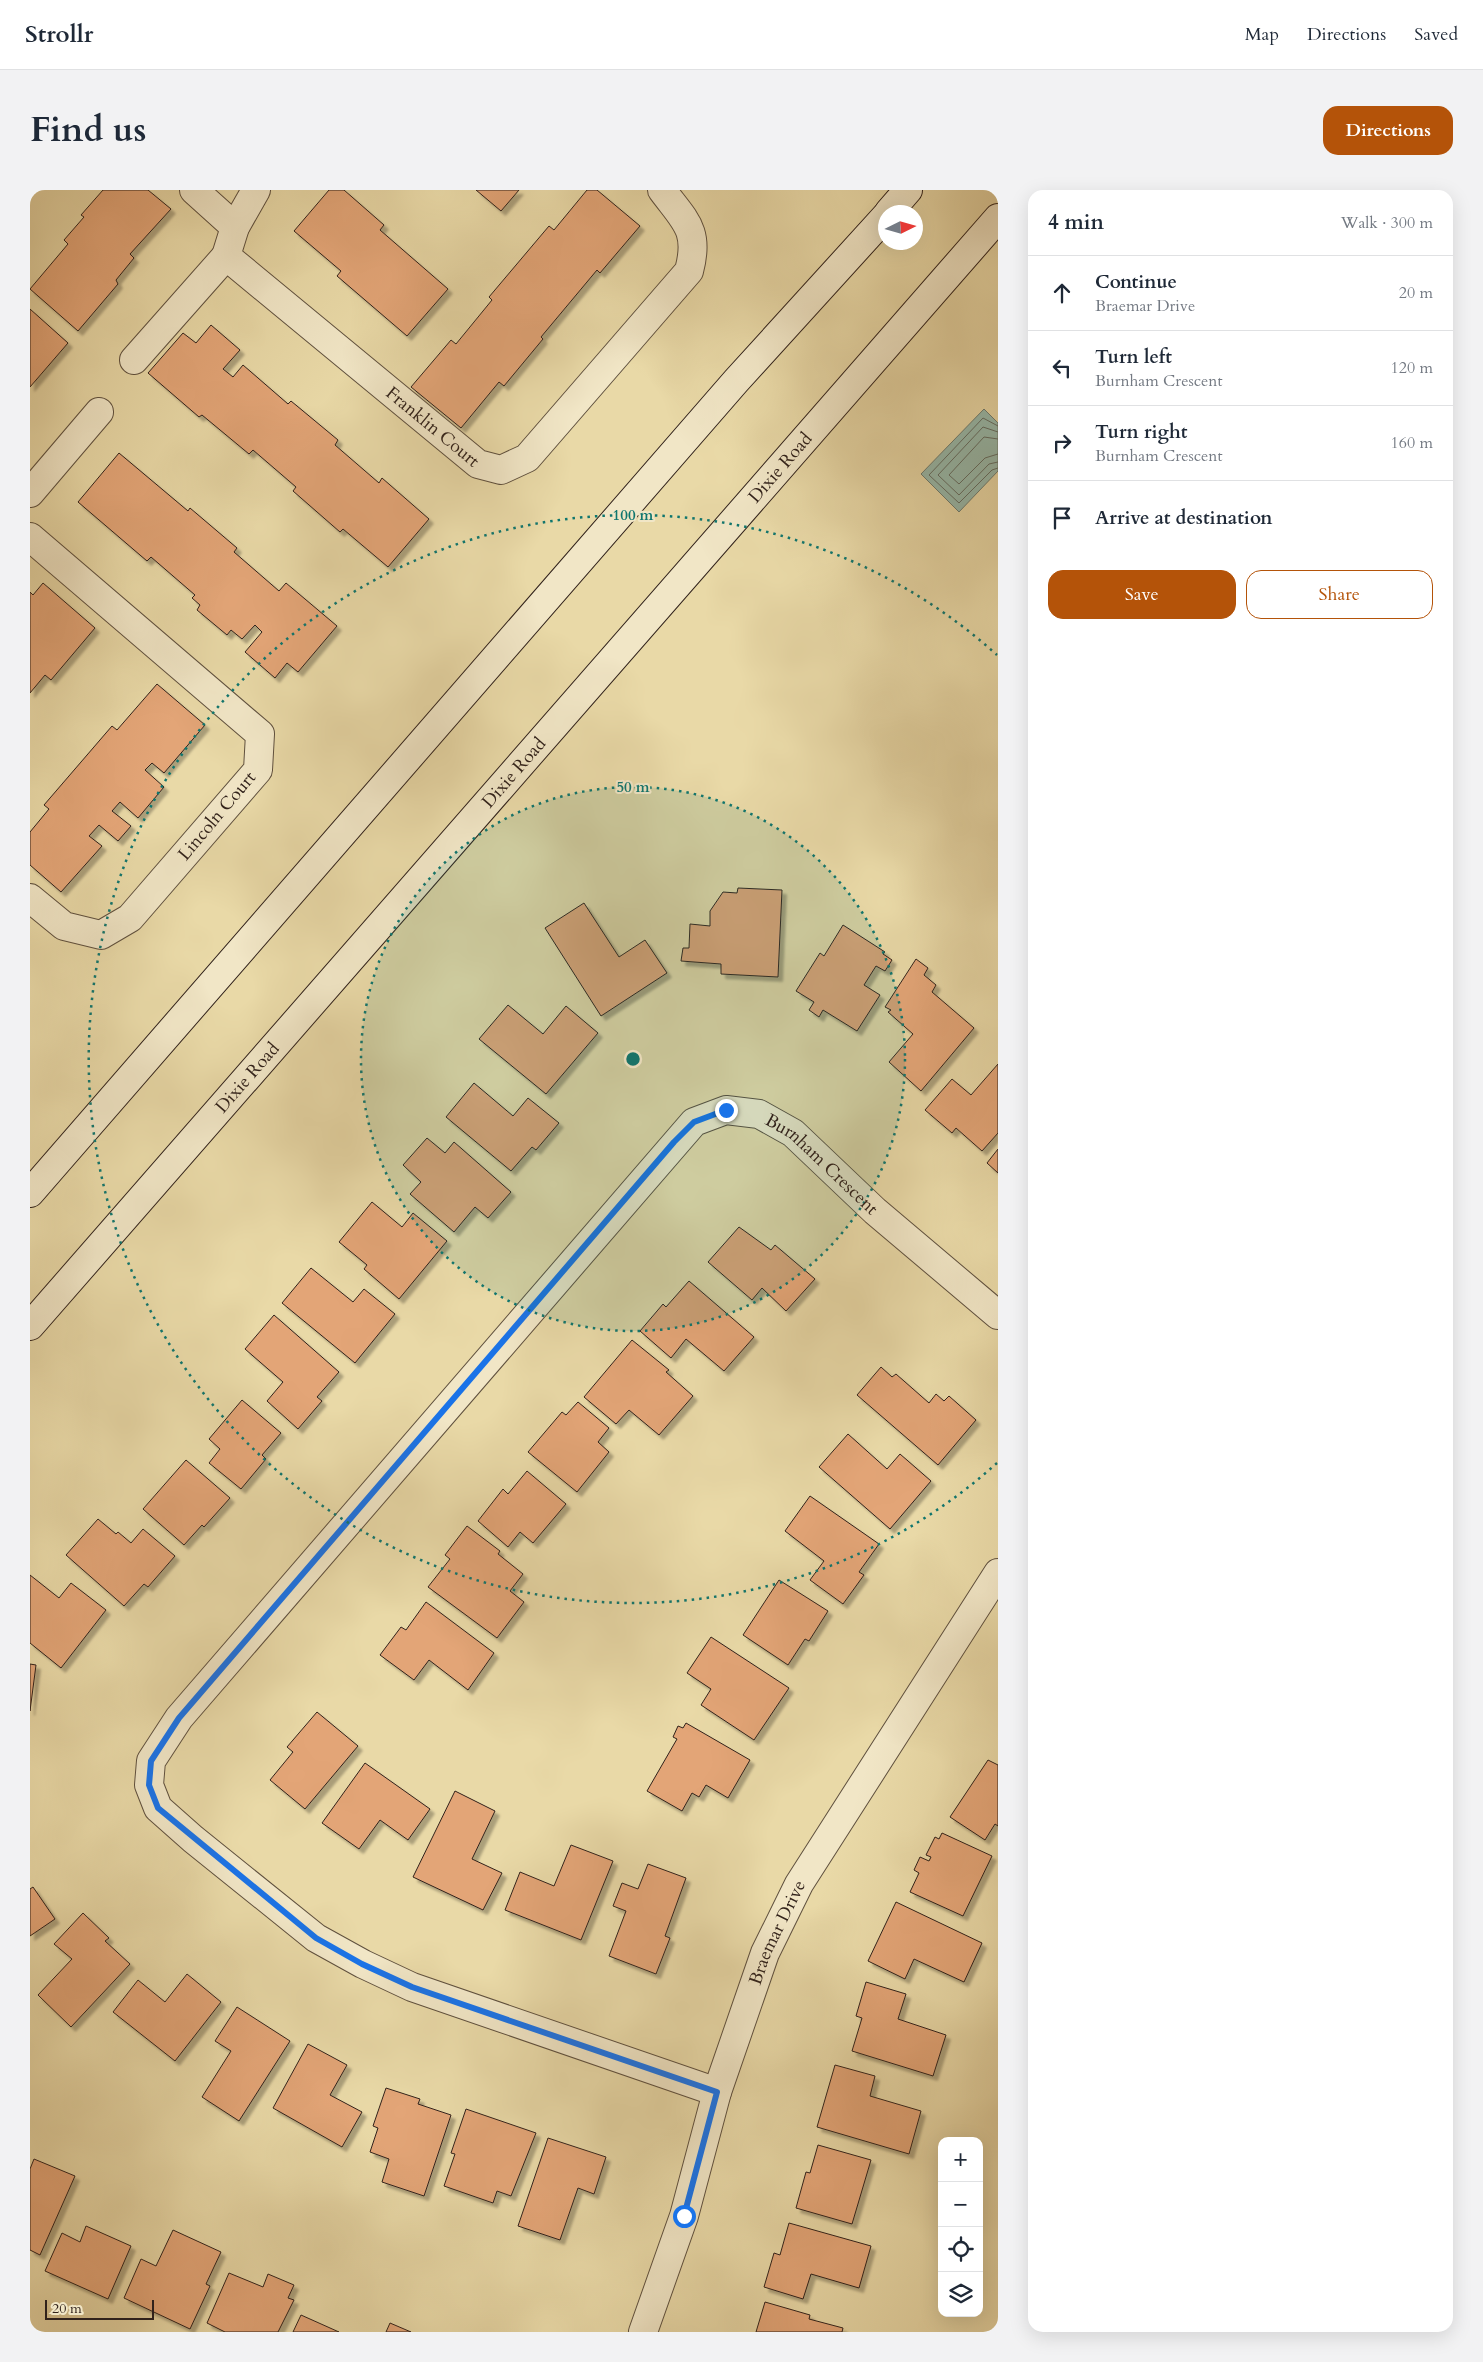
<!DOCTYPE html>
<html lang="en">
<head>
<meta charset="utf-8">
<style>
  body { margin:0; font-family:Cardo,serif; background:#f2f2f3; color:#1f2937 }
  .controls { position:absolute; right:15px; bottom:15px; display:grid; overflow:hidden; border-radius:10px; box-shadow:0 5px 20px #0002 }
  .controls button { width:45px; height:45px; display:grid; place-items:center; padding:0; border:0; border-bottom:1px solid #e0e1e3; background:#fff; color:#1f2937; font:25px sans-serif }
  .compass { position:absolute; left:848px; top:15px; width:45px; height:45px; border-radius:50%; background:#fff; box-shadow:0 5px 20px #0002; rotate:85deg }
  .scale { position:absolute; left:15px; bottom:12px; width:109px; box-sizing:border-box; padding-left:5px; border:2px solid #31221b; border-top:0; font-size:14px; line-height:18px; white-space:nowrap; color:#31221b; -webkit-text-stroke:4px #f1e6c6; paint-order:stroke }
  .stop { position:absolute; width:15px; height:15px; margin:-11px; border:4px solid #1a73e8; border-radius:50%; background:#fff }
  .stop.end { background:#1a73e8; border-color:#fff; box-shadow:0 1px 5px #0008 }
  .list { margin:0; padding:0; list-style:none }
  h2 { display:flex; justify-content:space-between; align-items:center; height:65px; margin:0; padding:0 20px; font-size:21px }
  h2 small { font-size:16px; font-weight:400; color:#747a83 }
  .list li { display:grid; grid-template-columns:32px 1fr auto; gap:15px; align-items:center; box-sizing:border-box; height:75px; padding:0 20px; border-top:1px solid #e0e1e3 }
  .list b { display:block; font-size:19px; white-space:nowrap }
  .list p { margin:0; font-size:16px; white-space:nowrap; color:#747a83 }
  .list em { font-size:16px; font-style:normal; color:#747a83 }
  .actions { display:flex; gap:10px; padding:15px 20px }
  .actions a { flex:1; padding:11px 0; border:1px solid #b45309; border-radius:15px; text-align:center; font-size:18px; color:#b45309 }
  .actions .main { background:#b45309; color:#fff }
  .icon { flex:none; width:28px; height:28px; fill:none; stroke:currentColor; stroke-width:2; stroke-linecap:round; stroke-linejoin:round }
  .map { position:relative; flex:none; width:968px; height:2142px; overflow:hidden; border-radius:15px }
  header { display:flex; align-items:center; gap:30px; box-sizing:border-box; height:70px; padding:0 25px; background:#fff; border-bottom:1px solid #e0e1e3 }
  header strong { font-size:24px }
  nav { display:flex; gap:28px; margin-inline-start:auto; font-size:18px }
  .intro { display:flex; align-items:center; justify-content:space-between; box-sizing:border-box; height:120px; padding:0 30px }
  h1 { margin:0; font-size:35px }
  .button { padding:12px 22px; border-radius:15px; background:#b45309; color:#fff; font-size:18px; font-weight:700 }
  main { display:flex; gap:30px; padding:0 30px }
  aside { flex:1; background:#fff; border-radius:15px; box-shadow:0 5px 20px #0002 }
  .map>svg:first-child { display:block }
  .water { fill:#97baac; stroke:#6e7d72 }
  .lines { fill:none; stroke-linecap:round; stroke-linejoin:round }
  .shore { stroke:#646e64; stroke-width:1 }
  .building { fill:#e3a577; stroke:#31221b; filter:url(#shadow) }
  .street-casing { stroke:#5f503e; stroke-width:30 }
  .secondary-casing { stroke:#31221b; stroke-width:30 }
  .street { stroke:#f1e6c6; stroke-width:28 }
  .secondary { stroke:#f1e6c6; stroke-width:28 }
  .route { stroke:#1a73e8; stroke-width:6 }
  .ring { fill:none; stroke:#0f766e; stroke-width:2.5; stroke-dasharray:2.5 5 }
  .labels { text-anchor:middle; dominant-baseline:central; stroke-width:4; stroke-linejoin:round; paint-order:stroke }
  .street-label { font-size:18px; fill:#31221b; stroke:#f1e6c6 }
  .centre { fill:#0f766e; stroke:#f1e6c6; stroke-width:2.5 }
  .ring-label { font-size:15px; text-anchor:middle; font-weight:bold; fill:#0f766e; stroke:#f1e6c6; stroke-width:4; stroke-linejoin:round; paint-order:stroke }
</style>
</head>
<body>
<header>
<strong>Strollr</strong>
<nav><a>Map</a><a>Directions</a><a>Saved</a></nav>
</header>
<div class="intro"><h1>Find us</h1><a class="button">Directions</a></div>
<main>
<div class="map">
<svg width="968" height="2142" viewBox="0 0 968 2142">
  <defs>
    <filter id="shadow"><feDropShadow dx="4.5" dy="4.5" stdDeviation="1" flood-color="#0004"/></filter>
  </defs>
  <rect width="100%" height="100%" fill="#e9d9a7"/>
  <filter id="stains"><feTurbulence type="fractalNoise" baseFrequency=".004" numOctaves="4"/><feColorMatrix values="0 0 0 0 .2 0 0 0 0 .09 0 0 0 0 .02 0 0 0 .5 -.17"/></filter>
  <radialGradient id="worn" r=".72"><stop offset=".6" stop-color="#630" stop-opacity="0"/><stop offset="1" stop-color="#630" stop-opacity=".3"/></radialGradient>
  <!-- water -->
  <path class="water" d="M954 219 968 233V281L929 322 891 284Z"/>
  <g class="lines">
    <!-- shore -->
    <path class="shore" d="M968 236 953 228 899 285 929 313 962 280 968 278
      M968 242 953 237 908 285 929 305 959 274 968 272
      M968 249 954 247 919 285 929 294 955 268 968 264"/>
  </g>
  <!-- building -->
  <path class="building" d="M73 0H118L141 19 100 64 104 68 86 90 88 94 48 141 0 99 38 54 34 50 54 27 51 25Z
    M299 0H314L354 35 350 40 418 99 377 146 307 86 311 81 264 41Z
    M446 0H489L471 21Z
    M557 0H567L610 36 570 83 567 80 511 147 513 149 474 196 469 192 431 238 381 197 421 150 426 154 462 110 459 107 519 36 524 40Z
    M0 119 38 153 0 197Z
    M181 135 210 160 193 179 203 187 213 175 258 214 261 211 308 250 305 255 349 293 352 288 399 329 358 377 313 339 310 342 263 301 266 297 223 260 219 264 172 225 169 227 118 183 153 143 166 153Z
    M89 263 158 321 160 318 207 358 204 362 249 401 256 393 307 436 268 482 257 473 245 488 215 462 232 442 225 435 212 449 201 440 197 445 167 420 170 415 162 408 165 405 121 367 117 371 48 312Z
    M13 393 65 438 21 490 15 485 0 503V402L3 405Z
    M127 494 175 535 134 583 122 573 115 580 134 597 108 628 90 612 82 621 101 636 88 651 69 635 59 646 72 656 31 702 0 675V642L19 619 14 615 82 536 87 540Z
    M708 698 752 700 748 787 691 784V774L651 771 653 758H659L660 734 680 736V721L693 702 707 703Z
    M554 713 589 767 615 750 637 783 571 826 515 738Z
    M813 735 855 762 853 764 862 770 855 781 846 776 834 795 850 805 827 841 793 820 789 827 779 820 784 812 766 801 790 763 794 766Z
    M886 769 898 778 894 785 906 795 902 802 944 838 891 901 859 872 883 844 858 822 861 820 855 817Z
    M478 815 513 844 536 816 568 843 516 904 449 849Z
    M968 874V943L952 961 926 938 922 943 895 920 922 889 941 905Z
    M444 893 483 926 498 908 529 933 506 960 502 957 481 981 416 927Z
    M397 948 415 963 424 952 481 1002 458 1028 445 1017 424 1042 380 1004 391 992 373 975Z
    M968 959V983L957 973Z
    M342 1012 372 1037 383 1023 417 1051 369 1109 334 1079 337 1075 309 1052Z
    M709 1037 741 1060 745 1055 785 1089 756 1121 732 1098 722 1110 678 1072Z
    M281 1078 323 1112 334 1099 365 1124 325 1173 252 1113Z
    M659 1091 724 1147 694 1181 656 1149 641 1168 610 1141 633 1114 636 1117Z
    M244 1125 309 1182 287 1207 292 1211 268 1239 237 1211 253 1192 215 1159Z
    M602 1150 639 1180 636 1182 663 1206 629 1245 599 1220 586 1234 554 1207Z
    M851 1177 862 1187 866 1184 899 1213 906 1204 914 1211 919 1206 946 1230 908 1275 827 1205Z
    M212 1210 251 1243 232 1265 236 1269 211 1299 179 1273 190 1259 179 1249Z
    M548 1212 579 1238 568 1252 579 1262 547 1302 498 1262 532 1222 536 1225Z
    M818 1244 857 1279 870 1264 901 1291 860 1339 789 1277Z
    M156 1270 200 1308 174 1337 172 1335 154 1355 113 1319Z
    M497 1281 536 1314 503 1353 490 1342 478 1357 448 1331 473 1299 478 1304Z
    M780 1306 849 1354 829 1382 834 1385 813 1414 780 1390 794 1371 755 1341Z
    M68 1329 86 1344 88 1342 101 1353 113 1339 145 1366 118 1397 114 1394 94 1416 36 1365Z
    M437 1336 470 1361 468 1364 493 1384 480 1401 494 1412 467 1448 398 1397 420 1369 415 1365Z
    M0 1385 29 1408 41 1393 76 1420 31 1478 0 1453Z
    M749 1390 798 1421 779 1451 775 1449 758 1475 713 1445Z
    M396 1412 464 1463 438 1500 399 1470 384 1490 350 1465 371 1437 376 1440Z
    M681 1447 759 1498 724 1550 671 1515 681 1499 657 1483Z
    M0 1474 6 1475 0 1521Z
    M287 1522 328 1556 275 1619 240 1590 263 1562 257 1557Z
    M656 1533 720 1570 698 1608 676 1595 669 1607 662 1603 652 1621 617 1601 647 1549 643 1547 648 1536 653 1538Z
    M958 1570 968 1575V1636L965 1634 955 1650 920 1627Z
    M335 1573 400 1619 378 1650 350 1630 329 1659 292 1633Z
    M425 1601 465 1621 442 1669 472 1683 453 1720 383 1687Z
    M912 1643 962 1666 933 1726 880 1702 889 1683 884 1680 890 1667 899 1671 901 1667 896 1665 905 1647 909 1649Z
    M541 1655 583 1671 551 1750 475 1720 490 1682 524 1696Z
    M618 1674 656 1688 635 1746 640 1748 626 1784 579 1766 596 1721 583 1716 592 1693 608 1699Z
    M3 1697 25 1729 0 1746V1699Z
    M866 1712 952 1753 934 1792 884 1769 875 1789 838 1771Z
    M53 1723 79 1748 75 1751 100 1774 41 1837 8 1805 42 1769 24 1754Z
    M157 1784 191 1812 145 1871 83 1822 108 1790 135 1812Z
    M836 1792 876 1804 868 1829 916 1845 903 1886 822 1861 832 1828 826 1826Z
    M207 1817 260 1851 209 1931 172 1907 201 1861 185 1851Z
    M278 1854 317 1875 300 1905 332 1922 312 1957 243 1918Z
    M805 1875 845 1886 840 1906 891 1921 879 1964 787 1937Z
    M356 1898 390 1909 388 1914 421 1925 394 2006 352 1992 359 1969 340 1962 348 1938 343 1936Z
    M436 1919 506 1943 481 2006 467 2001 463 2013 414 1996 425 1964 421 1963Z
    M518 1948 576 1967 564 2004 548 1998 530 2050 488 2036Z
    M788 1955 841 1970 822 2034 766 2018 776 1982 780 1983Z
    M4 1969 45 1986 10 2065 0 2060V1979Z
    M759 2033 841 2056 829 2098 781 2084 773 2109 734 2097 744 2063 750 2065Z
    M56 2036 101 2056 78 2109 15 2081 32 2043 50 2052Z
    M143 2040 191 2062 176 2094 180 2096 160 2139 94 2108 111 2069 126 2076Z
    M199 2083 233 2097 238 2084 264 2095 258 2108 264 2110 248 2142H195L177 2133Z
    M735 2112 780 2125 779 2129 813 2138 812 2142H726Z
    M271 2125 309 2142H263Z
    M360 2133 381 2142H356Z"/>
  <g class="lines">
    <defs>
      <g id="street">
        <path d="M164 0 205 37"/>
        <path id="s1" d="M226 0 205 37 196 66 448 274 471 280 497 268 659 81C670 40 655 31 632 0"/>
        <path d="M104 170 196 66"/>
        <path d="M0 303 69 222"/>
        <path d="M0 347 230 544 228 580 100 728 71 745 34 736 0 708"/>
        <path id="s2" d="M687 1902 382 1797 333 1774 286 1748 163 1649 128 1618 119 1595 121 1571 149 1528 664 932 696 920 729 924 763 943 845 1021 968 1125"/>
        <path id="s3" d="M613 2142 654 2026 687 1902 735 1763 769 1694 968 1383"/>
      </g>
      <g id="secondary">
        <path d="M859 22 878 0"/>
        <path d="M0 1003 706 191 856 26"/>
        <path id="s4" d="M0 1136 968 28"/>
      </g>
    </defs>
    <!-- street casing -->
    <use href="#street" class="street-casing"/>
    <!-- secondary casing -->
    <use href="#secondary" class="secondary-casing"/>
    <!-- street -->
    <use href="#street" class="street"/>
    <!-- secondary -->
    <use href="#secondary" class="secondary"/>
  </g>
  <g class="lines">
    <!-- route -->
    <path class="route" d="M654 2026 687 1902 382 1797 332 1774 286 1748 128 1618 119 1595 121 1571 149 1528 644 952 664 932 696 920"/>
  </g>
  <!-- distance rings -->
  <circle cx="603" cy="869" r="272" fill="#0f766e" fill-opacity=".12"/>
  <g class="ring">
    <circle cx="603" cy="869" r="272"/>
    <path d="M967 1273A544 544 0 1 1 967 465"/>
  </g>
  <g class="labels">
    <!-- street labels -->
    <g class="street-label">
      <text stroke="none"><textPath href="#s1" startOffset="341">Franklin Court</textPath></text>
      <text stroke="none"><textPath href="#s4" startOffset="1140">Dixie Road</textPath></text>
      <text stroke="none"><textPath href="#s4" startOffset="735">Dixie Road</textPath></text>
      <text transform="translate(187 626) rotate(-50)">Lincoln Court</text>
      <text stroke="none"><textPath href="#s4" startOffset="330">Dixie Road</textPath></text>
      <text stroke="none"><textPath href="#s2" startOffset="1671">Burnham Crescent</textPath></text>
      <text stroke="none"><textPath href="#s3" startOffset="422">Braemar Drive</textPath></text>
    </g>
  </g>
  <circle cx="603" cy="869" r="8" class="centre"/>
  <g class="ring-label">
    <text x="603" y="330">100 m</text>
    <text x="603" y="602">50 m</text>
  </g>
  <rect width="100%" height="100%" filter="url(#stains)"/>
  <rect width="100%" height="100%" fill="url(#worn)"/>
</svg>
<div class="controls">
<button>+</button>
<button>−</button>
<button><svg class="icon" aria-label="locate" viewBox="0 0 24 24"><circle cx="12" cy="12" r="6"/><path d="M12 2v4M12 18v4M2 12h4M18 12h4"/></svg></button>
<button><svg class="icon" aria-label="layers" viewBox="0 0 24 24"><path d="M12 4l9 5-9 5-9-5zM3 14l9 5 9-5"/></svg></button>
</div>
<svg class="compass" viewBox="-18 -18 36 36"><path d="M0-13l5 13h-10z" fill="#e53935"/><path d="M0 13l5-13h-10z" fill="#747a83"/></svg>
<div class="scale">20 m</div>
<div class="stop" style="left:654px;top:2026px"></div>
<div class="stop end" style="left:696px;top:920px"></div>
</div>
<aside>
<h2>4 min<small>Walk · 300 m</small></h2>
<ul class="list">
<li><svg class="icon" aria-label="ahead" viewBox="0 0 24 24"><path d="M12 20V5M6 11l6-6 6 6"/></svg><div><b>Continue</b><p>Braemar Drive</p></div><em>20 m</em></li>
<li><svg class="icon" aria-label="left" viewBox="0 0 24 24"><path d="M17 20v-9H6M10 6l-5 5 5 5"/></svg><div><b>Turn left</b><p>Burnham Crescent</p></div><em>120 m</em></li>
<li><svg class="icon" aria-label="right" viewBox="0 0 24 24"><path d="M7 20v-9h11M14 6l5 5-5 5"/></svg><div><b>Turn right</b><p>Burnham Crescent</p></div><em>160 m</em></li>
<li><svg class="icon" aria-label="arrive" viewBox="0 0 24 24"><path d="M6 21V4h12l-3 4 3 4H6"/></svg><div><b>Arrive at destination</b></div></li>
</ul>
<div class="actions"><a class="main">Save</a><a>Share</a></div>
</aside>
</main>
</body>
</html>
